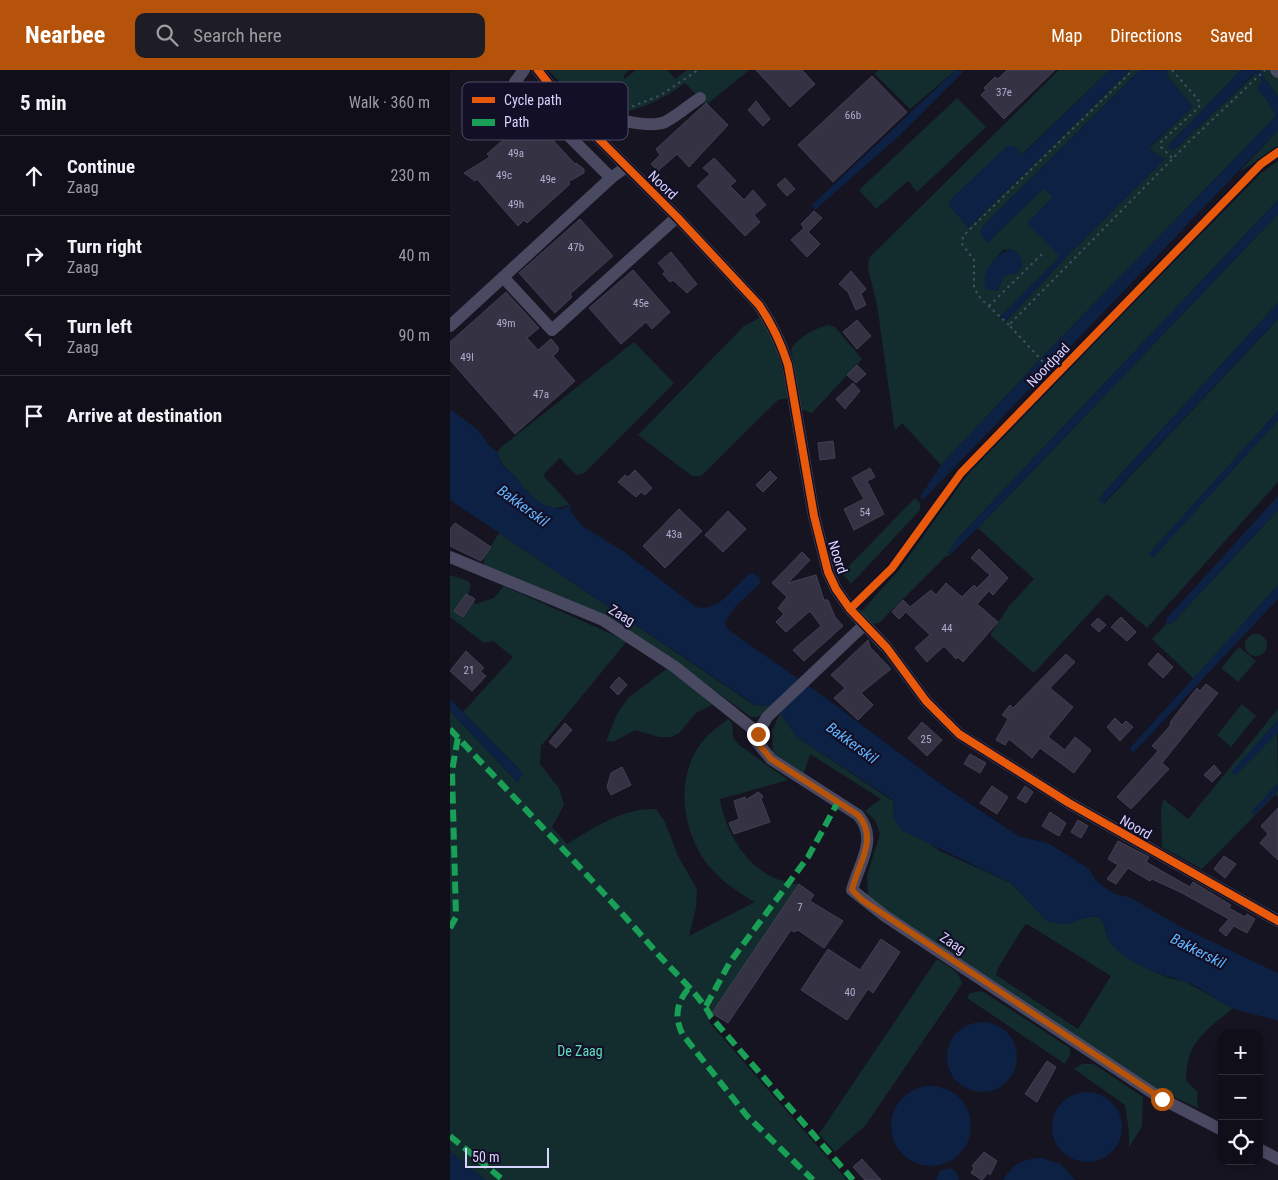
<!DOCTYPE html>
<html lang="en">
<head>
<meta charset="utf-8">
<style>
  body { margin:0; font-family:"Roboto Condensed",sans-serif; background:#1e1d26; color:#f1f3f6 }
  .controls { position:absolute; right:15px; bottom:15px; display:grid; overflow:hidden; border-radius:10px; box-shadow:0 2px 8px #0003 }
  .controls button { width:45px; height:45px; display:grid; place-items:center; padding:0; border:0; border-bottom:1px solid #302f38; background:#100f19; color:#f1f3f6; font:25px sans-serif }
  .scale { position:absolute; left:15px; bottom:12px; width:84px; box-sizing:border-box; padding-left:5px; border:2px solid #d9d4ff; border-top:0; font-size:14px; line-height:18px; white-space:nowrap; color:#d9d4ff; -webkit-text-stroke:4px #130f26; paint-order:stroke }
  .stop { position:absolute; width:15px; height:15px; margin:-11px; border:4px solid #b45309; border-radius:50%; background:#fff }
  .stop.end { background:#b45309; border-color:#fff; box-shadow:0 1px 5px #0008 }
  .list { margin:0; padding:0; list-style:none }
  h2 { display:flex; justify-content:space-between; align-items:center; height:65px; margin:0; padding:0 20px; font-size:21px }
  h2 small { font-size:16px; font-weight:400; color:#9c9ca2 }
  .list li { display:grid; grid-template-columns:32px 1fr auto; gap:15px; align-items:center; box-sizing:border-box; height:80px; padding:0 20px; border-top:1px solid #302f38 }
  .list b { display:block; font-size:19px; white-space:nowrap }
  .list p { margin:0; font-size:16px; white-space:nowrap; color:#9c9ca2 }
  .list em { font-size:16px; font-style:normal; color:#9c9ca2 }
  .icon { flex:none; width:28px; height:28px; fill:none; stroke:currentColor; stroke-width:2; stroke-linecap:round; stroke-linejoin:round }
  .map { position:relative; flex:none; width:828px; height:1110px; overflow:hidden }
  header { display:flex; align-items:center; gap:30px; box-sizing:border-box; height:70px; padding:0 25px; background:#b45309; color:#fff }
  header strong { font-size:24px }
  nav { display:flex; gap:28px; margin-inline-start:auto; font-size:18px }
  .search { width:350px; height:45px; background:#1e1d26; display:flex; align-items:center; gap:12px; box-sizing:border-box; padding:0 18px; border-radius:10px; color:#9c9ca2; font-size:19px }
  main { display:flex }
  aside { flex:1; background:#100f19 }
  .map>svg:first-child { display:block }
  .green { fill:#132c2d; fill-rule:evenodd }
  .water { fill:#0d2144 }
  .building { fill:#343243; stroke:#433f54 }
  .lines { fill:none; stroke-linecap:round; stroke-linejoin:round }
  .path { stroke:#44505f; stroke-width:2; stroke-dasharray:2.5 4; stroke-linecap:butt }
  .minor { stroke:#4a4962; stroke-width:12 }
  .quiet { stroke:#1a9f57; stroke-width:6; stroke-dasharray:12 6; stroke-linecap:butt }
  .cycleway-casing { stroke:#130f26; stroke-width:11 }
  .cycleway { stroke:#e8590c; stroke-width:8 }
  .route { stroke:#b45309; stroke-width:6 }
  .labels { text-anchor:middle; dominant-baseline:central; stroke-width:4.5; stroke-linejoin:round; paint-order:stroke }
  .number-label { font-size:11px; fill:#b0acd0 }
  .street-label { font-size:14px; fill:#d9d4ff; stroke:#130f26 }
  .park-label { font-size:14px; fill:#5fe0c0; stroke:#130f26 }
  .water-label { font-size:15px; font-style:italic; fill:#62b6ff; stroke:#130f26 }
  .key { fill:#130f26; stroke:#4e4a67; stroke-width:1 }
  .key-label { font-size:14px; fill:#d9d4ff }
</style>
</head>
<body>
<header>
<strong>Nearbee</strong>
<div class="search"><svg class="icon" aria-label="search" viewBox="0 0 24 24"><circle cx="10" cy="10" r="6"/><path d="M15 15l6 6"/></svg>Search here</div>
<nav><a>Map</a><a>Directions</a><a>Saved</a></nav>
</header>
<main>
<aside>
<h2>5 min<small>Walk · 360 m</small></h2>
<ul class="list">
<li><svg class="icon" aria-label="ahead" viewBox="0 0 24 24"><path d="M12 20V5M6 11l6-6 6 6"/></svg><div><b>Continue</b><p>Zaag</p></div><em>230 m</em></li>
<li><svg class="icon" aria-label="right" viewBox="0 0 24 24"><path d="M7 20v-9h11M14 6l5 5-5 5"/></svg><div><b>Turn right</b><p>Zaag</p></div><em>40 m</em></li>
<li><svg class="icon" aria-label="left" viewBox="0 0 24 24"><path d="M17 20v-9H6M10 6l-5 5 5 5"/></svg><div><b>Turn left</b><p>Zaag</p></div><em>90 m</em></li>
<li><svg class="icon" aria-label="arrive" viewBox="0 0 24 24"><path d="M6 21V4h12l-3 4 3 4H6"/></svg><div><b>Arrive at destination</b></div></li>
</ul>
</aside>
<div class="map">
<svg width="828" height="1110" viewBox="0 0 828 1110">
  <rect width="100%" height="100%" fill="#161421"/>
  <!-- green -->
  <path class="green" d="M98 0H180L173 6 175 9 186 0H218L225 9 237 0H299L256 35 235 13C208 34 178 44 144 47Z
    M428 0H506L460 39 425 4Z
    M609 0H660L571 85 518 158 680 0H690L534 155 530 162 537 173 594 118 603 127 578 153 608 184V189L550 247 555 252 619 184 715 89 707 85 699 78 742 37 717 6 716 0H791L718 76 723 81 806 3 812 10 808 19 820 34 826 46 604 275 491 395 452 353 445 360 444 355 427 235 418 198 419 188ZM562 179 558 204 553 207 547 221 540 195 553 180Z
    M809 0H822L828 8V27Z
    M507 28 536 57 467 122 458 111 426 139 409 120Z
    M828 60V78L789 102Z
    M828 91V130L508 468 498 483 501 484 495 487 429 553 418 554 408 545 449 500 517 405 623 294 811 103Z
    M828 144V233L657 419 654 434 828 249V341L699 484 703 487 828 350V412L697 558 657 524 584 603 540 565 559 536 584 509 528 458Z
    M309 248H312L328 280 338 328 328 330 251 406H242L188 365 294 256Z
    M379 255 385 257 412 289 362 343 352 340 341 279C347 268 367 257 379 255Z
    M184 272 224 313 133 404 126 405 110 388 93 405 120 435C111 436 104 441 94 435 83 430 49 393 47 383L49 379Z
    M465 428 470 433V440L401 514 392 503Z
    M828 440V515L744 609 702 569 716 554 722 553Z
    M49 463 304 635 321 636 308 647H301L234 598 34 495V487Z
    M0 505 18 511 21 515 18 526 26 534 44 528 54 516 177 571 91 676 90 694 109 718 114 735 102 757 117 774C145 757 172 738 206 739L215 752 228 786 247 819 246 838 239 866 305 832C287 822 270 810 257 794 230 757 224 701 257 666 263 660 271 655 278 649L282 653 283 667 289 675 338 710 270 729C277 770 305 811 349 814L263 943 259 952 397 1110H35L0 1081V641L67 712 72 705 67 697 13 642 63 587 43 571 34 573 0 547Z
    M795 575a11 11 0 1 1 22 0a11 11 0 1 1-22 0Z
    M789 577 806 591 788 612 771 598Z
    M219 597 239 612 262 635 246 643 229 663 221 667H209L185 660 163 672 156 671 167 644 178 628Z
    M792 634 806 646 781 677 767 665Z
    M828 639V650L782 702 785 705 827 662 828 713 802 742 804 745 828 720V727L825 725 752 799 712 777 711 742 713 729 738 749Z
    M330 643 347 667 443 731 444 748 490 781 561 813 595 849C618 862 630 843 649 847L653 852 656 863 671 882 705 902 722 909 734 911 783 938C756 961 736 972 736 1010L747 1022 748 1038 712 1022 435 841 418 826 417 806 430 764 425 750 415 741 431 729 360 684 354 703 323 683 322 661ZM577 854 661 906 628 959 546 905 548 898 574 856Z
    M487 889C497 896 510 901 512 914L415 1056 385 1082 369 1064Z
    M532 921 620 978V985L615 994 517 928 520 923Z
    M632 994H644L693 1027 692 1056 679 1078V1062L675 1035 624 999Z"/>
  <!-- water -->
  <path class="water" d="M506 0 514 1 451 64 365 140 362 135Z
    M660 0H680L518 158 498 134 500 130 557 76H564L572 85Z
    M690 0H716L717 6 743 37 699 77 707 85 715 89 619 184 555 252 550 247 608 189V184L577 153 603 127 594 118 537 173 530 162 534 155Z
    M791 0H809L828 27V60L473 430 470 427 491 395 604 275 826 46 820 34 808 19 812 10 805 3 723 81 718 76Z
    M828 130V144L528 458 501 484 498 483 508 468Z
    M562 179C570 183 578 197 566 203 562 205 557 204 553 207L547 221 536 219C529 203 547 182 562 179Z
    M828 233V249L653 434 649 429 657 419Z
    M0 339 28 360 39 375 47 382 52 394 65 406 79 424 94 435 104 438 112 439 120 435 121 442 131 455 173 481 245 536C265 545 283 519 297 506L303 503 309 508 310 513 285 537 275 552 277 559 373 626 492 715 570 767 598 773 639 799 647 812 665 824 679 827 735 859 828 903V951C812 945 796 944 780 937 764 930 750 915 733 911 709 904 679 894 662 875 655 867 657 855 649 847 629 843 620 863 595 849L561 813 453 761 444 748 443 730 347 667 330 643 321 636 305 635 0 430Z
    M828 341V350L703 488 699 484Z
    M828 426V440L722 553 716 554 717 548Z
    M828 515V529L683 683 680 678Z
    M0 629 72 702V705L67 712 0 641Z
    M828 650V662L785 706 782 701Z
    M828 713V720L804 745 801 742Z
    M497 987a35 35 0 1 1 70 0a35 35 0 1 1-70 0Z
    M441 1056a40 40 0 1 1 80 0a40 40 0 1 1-80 0Z
    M602 1057a35 35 0 1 1 70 0a35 35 0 1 1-70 0Z
    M0 1081 35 1110H0Z
    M591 1088 611 1094 625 1110H553C561 1095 574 1088 591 1088Z
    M500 1098 507 1103 509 1110H486L490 1101Z"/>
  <!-- building -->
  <path class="building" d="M306 0H352L365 14 340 37Z
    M557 0H605L554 49 531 25 536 20 534 18 545 7 548 9Z
    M422 6 457 42 383 112 348 75Z
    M306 31 320 49 313 56 298 40Z
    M256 33 278 55 239 97 227 84 208 101 201 94 210 85 206 79Z
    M83 42 91 53 88 54 125 94 126 93 134 99V103L118 112 120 114 77 153 74 150 68 156 27 109 25 111 14 103 40 87 37 84 69 56 71 58Z
    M264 88 286 111 280 116 294 130 303 120 316 135 304 145 310 152 295 166 247 116 260 104 253 98Z
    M335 108 345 119 337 126 327 115Z
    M364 141 372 148 358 162 370 174 357 187 341 170 354 158 351 154Z
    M130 149 163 186 120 224 122 227 105 243 69 203Z
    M221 182 247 214 237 223 223 210 220 212 213 204 215 201 208 193Z
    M183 200 220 242 202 259 196 252 171 274 139 238Z
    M401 201 416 219 411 224 416 235 406 240 398 222 389 214Z
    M56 222 89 258 77 268 88 280 101 269 108 277V281L103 286 125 311 65 364 0 290V272Z
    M407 250 421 266 407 279 393 262Z
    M407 295 416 304 406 313 397 305Z
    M403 313 410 321 395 339 386 329Z
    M383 371 385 388 370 390 368 373Z
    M420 398 425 407 417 411 434 444 404 460 394 439 414 429 402 408Z
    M185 400 202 418 195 425 191 422 186 427 168 412 175 405 178 407Z
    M320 401 327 408 313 422 306 415Z
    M229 439 252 461 215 498 193 476Z
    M278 441 296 459 273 482 255 465Z
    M5 453 41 477 31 491 0 476V459Z
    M529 479 558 508 543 525 539 521 527 534 548 552 513 592 508 587 506 589 494 576 477 592 465 578 480 565 456 542 449 549 442 542 453 530 460 537 481 520 486 525 496 513 512 527 524 515 527 518 540 505 521 488Z
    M352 482 360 490 338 513 366 505 374 530H378L385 547 393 556 354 591 343 580 371 556 360 541 336 562 326 552 334 544 328 538 337 527 322 513Z
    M16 524 25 529 13 547 4 541Z
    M671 547 686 562 677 571 661 557Z
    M648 548 656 555 649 562 641 555Z
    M418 570 420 577 441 599 411 623 423 635 408 650 384 628 395 618 381 605Z
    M16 581 34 598 30 601 36 606 22 621 0 601Z
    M708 583 723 597 713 608 698 594Z
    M616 584 625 592 600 618 623 637 598 667 615 680 625 667 641 680 624 703 590 678 582 688 559 669 555 675 546 670 558 649 552 645 560 635 563 638Z
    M169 607 177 615 168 625 160 617Z
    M756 614 768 623 712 693 719 699 681 739 667 727 708 681 702 676 720 656 721 651 747 618 750 621Z
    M665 648 672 655 676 651 683 657 670 671 657 657Z
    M472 652 492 670 477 686 458 668Z
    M115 653 122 660 106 678 99 672Z
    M520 684 536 693 530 703 514 694Z
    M764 695 771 703 762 712 754 705Z
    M172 697 181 715 161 725 157 717 161 703Z
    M542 716 558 727 547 744 530 733Z
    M575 716 583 722 576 733 567 728Z
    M308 722 313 726 311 729 320 752 284 764 279 753 289 749 284 731 295 727 296 730Z
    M828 738V790L810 773 818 764 811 756Z
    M600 742 616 753 609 766 592 756Z
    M628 750 638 756 631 768 621 762Z
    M668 771 699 787 696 792 724 808 740 817 743 812 781 835 779 838 795 847 797 844 805 849 797 863 784 856 776 866 769 860 779 849 732 823 702 809 700 811 678 798 666 814 657 809 668 795 658 789Z
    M774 786 786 794 775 808 764 799Z
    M349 814 364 825 360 831 393 851 374 878 348 860 344 862 341 860 278 953 262 943Z
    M431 869 450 882 423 923 418 919 397 950 351 920 378 879 410 900Z
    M597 991 606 997 587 1032 575 1024Z
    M534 1082 547 1091 540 1105 538 1103 532 1110 521 1103 524 1098 522 1096Z
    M412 1089 431 1110H415L403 1097Z"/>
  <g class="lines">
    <!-- path -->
    <path class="path" d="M722 0 750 32 749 37 711 72V77L723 89
      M176 39 211 25 248 0
      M539 236 592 184
      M559 255 531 229 524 218V190L512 174 513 166 683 0
      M606 306 559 255 741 70 815 0"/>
    <!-- minor -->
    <path class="minor" d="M74 0 65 12 161 108
      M88 0 116 36 227 147 309 235C322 254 331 273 338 295L364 446 378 502 386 519 400 539 437 578 476 631 509 664 619 733 828 851
      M826 0 828 2
      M116 36C138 41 195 61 215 52 227 46 239 35 250 28
      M53 207 102 260 227 147
      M0 256 161 108 176 97
      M0 487 153 550 225 597 308 663
      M414 555 317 647 308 663 307 672 321 689 408 745C429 769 409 793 402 820L435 846 712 1029 772 1060
      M809 1079 828 1089"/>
    <!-- quiet -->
    <path class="quiet" d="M0 659C69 733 140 806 207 883 221 899 254 930 261 947L403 1110
      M0 858 6 847 2 701 8 667
      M238 919C226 934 224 948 233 965L297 1046 363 1110
      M256 936 280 892 358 787 388 732
      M0 1066 53 1110"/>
    <defs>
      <path id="cycleway" d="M88 0 116 36 227 147 309 235C322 254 331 273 338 295L364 446 378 502 386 519 400 539 437 578 476 631 509 664 619 733 828 851
        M400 539 442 498 511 403 811 94 828 82"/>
    </defs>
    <!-- cycleway casing -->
    <use href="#cycleway" class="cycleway-casing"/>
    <!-- cycleway -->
    <use href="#cycleway" class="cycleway"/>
  </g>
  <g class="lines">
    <!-- route -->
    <path class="route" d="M308 664 307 672 321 689 408 745C429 769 408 793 402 820L412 830 712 1029"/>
  </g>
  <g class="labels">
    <!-- number labels -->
    <g class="number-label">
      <text x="554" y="22">37e</text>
      <text x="403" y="45">66b</text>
      <text x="66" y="83">49a</text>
      <text x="54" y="105">49c</text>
      <text x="98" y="109">49e</text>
      <text x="66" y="134">49h</text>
      <text x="126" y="177">47b</text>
      <text x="191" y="233">45e</text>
      <text x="56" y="253">49m</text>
      <text x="17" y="287">49l</text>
      <text x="91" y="324">47a</text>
      <text x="415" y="442">54</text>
      <text x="224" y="464">43a</text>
      <text x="497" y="558">44</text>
      <text x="19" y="600">21</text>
      <text x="476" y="669">25</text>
      <text x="350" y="837">7</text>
      <text x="400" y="922">40</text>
    </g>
    <!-- street labels -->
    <g class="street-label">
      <text transform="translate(213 115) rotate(44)">Noord</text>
      <text transform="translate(598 295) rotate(-46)">Noordpad</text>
      <text transform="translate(388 487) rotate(72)">Noord</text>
      <text transform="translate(172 545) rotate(31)">Zaag</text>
      <text transform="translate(686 757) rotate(30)">Noord</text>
      <text transform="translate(503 873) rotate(33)">Zaag</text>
    </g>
    <!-- park labels -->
    <g class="park-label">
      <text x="130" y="981">De Zaag</text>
    </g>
    <!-- water labels -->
    <g class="water-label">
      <text transform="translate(73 436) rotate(36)">Bakkerskil</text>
      <text transform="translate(402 673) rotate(36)">Bakkerskil</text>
      <text transform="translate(748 881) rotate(27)">Bakkerskil</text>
    </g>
  </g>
  <!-- legend -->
  <rect x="12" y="12" width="166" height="58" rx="8" class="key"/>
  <rect x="22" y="27" width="23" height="6" fill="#e8590c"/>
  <rect x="22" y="49" width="23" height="7" fill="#1a9f57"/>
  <g class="key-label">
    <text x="54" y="35">Cycle path</text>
    <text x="54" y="57">Path</text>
  </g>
</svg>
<div class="controls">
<button>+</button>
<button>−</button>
<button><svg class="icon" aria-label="locate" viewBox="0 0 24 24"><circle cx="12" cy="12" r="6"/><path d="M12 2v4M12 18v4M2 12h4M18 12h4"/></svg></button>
</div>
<div class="scale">50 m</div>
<div class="stop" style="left:712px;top:1029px"></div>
<div class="stop end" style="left:308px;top:664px"></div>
</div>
</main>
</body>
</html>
